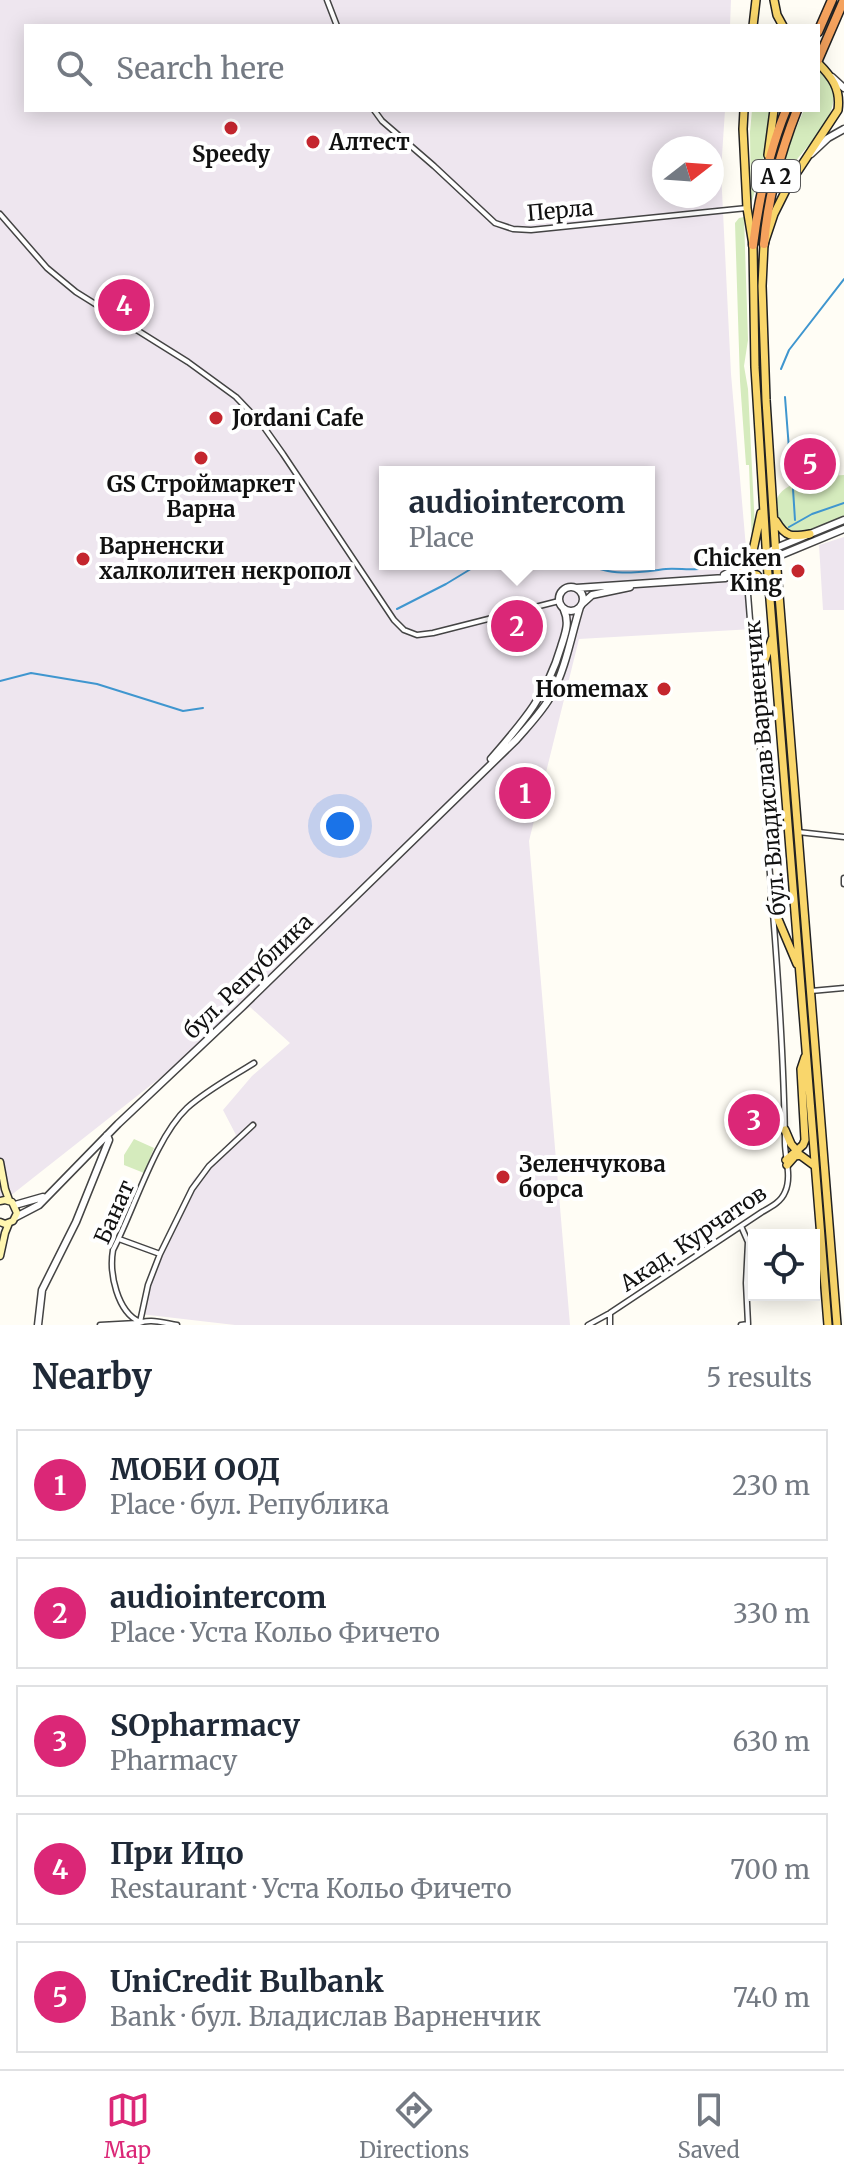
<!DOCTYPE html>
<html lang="en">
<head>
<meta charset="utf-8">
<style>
  body { margin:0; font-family:Merriweather,serif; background:#f2f2f3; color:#1f2937 }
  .controls { position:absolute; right:24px; bottom:24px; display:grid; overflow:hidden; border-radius:0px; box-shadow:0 4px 20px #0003 }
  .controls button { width:72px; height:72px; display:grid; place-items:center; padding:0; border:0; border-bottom:2px solid #e0e1e3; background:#fff; color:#1f2937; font:40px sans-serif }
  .compass { position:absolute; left:652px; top:136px; width:72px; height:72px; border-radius:50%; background:#fff; box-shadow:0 4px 20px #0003; rotate:73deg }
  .you { position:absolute; left:340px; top:826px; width:28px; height:28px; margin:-20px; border:6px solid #fff; border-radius:50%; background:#1a73e8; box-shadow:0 0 0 12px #1a73e833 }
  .badge { display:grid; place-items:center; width:52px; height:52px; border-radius:50%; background:#db2777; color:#fff; font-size:26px; font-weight:700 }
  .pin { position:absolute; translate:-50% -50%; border:4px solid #fff; box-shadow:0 2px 8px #0006 }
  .popup { position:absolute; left:379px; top:466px; width:276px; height:104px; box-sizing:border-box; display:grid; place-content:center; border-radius:0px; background:#fff; filter:drop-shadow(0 2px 6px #0005); font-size:26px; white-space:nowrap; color:#747a83 }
  .popup b { font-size:30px; color:#1f2937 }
  .popup::after { content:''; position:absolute; left:50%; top:100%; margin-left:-16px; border:16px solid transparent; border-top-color:#fff }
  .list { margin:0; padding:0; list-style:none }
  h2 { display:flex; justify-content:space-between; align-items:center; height:104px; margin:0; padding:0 32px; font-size:34px }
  h2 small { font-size:26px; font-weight:400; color:#747a83 }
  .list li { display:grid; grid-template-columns:52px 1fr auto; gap:24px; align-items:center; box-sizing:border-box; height:112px; margin:0 16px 16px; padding:0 16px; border:2px solid #e0e1e3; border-radius:0px }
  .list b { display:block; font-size:30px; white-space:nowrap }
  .list p { margin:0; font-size:26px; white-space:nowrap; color:#747a83 }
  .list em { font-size:26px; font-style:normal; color:#747a83 }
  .icon { flex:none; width:44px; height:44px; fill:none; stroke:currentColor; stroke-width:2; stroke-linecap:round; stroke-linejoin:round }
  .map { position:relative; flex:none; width:844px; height:1325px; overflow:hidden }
  .search { position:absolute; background:#fff; box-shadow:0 4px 20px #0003; left:24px; right:24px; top:24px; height:88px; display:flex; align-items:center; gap:20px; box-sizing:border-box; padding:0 28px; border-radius:0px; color:#747a83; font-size:30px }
  .sheet { height:744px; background:#fff }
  nav { display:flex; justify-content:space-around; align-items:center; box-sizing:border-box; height:112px; border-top:2px solid #e0e1e3; background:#fff; font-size:22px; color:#747a83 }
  nav a { display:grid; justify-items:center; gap:4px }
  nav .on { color:#db2777 }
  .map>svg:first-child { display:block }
  .industrial { fill:#eee6ef; fill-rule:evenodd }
  .green { fill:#d5ebbd }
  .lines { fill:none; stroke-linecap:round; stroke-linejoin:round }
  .stream { stroke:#3f96cf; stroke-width:2 }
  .minor-casing { stroke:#444; stroke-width:7 }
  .tertiary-casing { stroke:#444; stroke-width:9 }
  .secondary-casing { stroke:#333; stroke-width:9 }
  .primary-casing { stroke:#222; stroke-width:10 }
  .motorway-casing { stroke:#222; stroke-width:11 }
  .minor { stroke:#fff; stroke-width:4 }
  .tertiary { stroke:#fff; stroke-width:6 }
  .secondary { stroke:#fff6b0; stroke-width:6 }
  .primary { stroke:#f9d66b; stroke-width:7 }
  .motorway { stroke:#f5a25d; stroke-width:8 }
  .poi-dot { fill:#c4262e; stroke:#fff; stroke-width:3 }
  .labels { text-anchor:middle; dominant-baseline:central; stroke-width:8; stroke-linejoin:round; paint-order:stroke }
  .shield { fill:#fff; stroke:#585858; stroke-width:2 }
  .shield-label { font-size:20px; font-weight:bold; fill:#111 }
  .poi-label { font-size:22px; font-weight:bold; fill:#111; stroke:#fff; text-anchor:start }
  .street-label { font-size:22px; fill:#111; stroke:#fff }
</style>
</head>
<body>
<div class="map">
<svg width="844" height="1325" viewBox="0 0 844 1325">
  <rect width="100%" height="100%" fill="#fffdf5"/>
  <!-- industrial -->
  <path class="industrial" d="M0 0H731L730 26H26V110H725L721 171 731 374 753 629 579 639 529 841 570 1325H235L140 1314 146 1284 160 1248 193 1180 236 1135 223 1110 252 1076 290 1043 250 1007 0 1204ZM664 148H712V196H664ZM385 472H649V564H385Z
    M844 537V610H823L819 545Z"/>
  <!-- green -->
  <path class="green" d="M821 70C826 77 832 83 833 92 837 118 810 142 796 161 787 173 781 186 774 199L788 147 804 110H818V77Z
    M752 110H772L765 153 751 205 750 132Z
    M744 217 748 340 744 366 748 389 755 528 752 543 749 465H746L740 381 735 223 739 218Z
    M844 475V529L789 552 786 544 806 536H789C785 531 778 526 776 521 773 516 774 508 776 502 781 479 824 476 844 475Z
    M134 1139 154 1148 144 1173 124 1165V1155Z"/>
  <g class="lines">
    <!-- stream -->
    <path class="stream" d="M781 369 789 350 844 279
      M785 397 791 475
      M793 489 795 520
      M789 527 812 514 844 503
      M500 564 521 566
      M592 564C607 578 647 571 666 569 679 568 693 571 705 568 716 565 724 557 731 549
      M397 609 446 584 479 564
      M0 681 31 673 97 684 183 711 203 708"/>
    <defs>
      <path id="minor" d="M327 0 337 26
        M374 110 382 121 434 166 495 223 513 229 531 230 747 208
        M0 214 47 268 76 292 188 362 236 397 261 423 283 454 394 620 404 630 417 635 433 633 559 601
        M731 577 742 581 748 594 772 900
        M798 832 844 837
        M844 878V884
        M811 991 844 988
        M253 1125 209 1166 192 1189 160 1254 148 1285 140 1322C117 1312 109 1273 113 1250 134 1210 155 1138 187 1108 207 1090 232 1077 254 1063
        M741 1226 748 1242 746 1283 748 1324 741 1325
        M119 1239 160 1254
        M100 1325 137 1323
        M136 1325C147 1317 164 1323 177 1325
        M588 1325 610 1313 762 1212C771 1207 781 1202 785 1192 792 1177 785 1158 785 1143 784 1066 779 989 773 913
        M610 1325V1313"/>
      <path id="tertiary" d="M832 77 844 88
        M811 154 828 138 844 129
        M724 575 776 548 844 520
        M559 599a12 12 0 1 1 24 0a12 12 0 1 1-24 0Z
        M576 588 725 578 844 529
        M582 604 592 595 630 587
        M491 759C523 722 547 695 561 647 565 634 570 623 564 610
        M15 1205 43 1197
        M16 1217 39 1205 118 1124 242 1007 516 740C529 725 543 711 552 694 566 667 571 636 580 607
        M38 1325 42 1290 76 1222 109 1140 107 1135"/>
      <path id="secondary" d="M0 1162 5 1189 9 1200
        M0 1201 5 1200 12 1202 17 1213 13 1221 5 1224 0 1222
        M0 1256 5 1233 9 1223"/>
      <path id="primary" d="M774 0 777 15 783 26
        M753 26 756 0
        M818 63C832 77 841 89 838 110L788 186 774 214 764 244 762 286 766 400 776 557 837 1325
        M744 110 743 129 747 208 753 245 755 367 767 562 828 1325
        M768 155 774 110
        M776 521C786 538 792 537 810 534
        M751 560 761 513
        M742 572 757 575 768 589
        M756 687 772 639
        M772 899 778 919 797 964
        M785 1130 791 1144 798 1152
        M786 1160 803 1145 805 1140 801 1069 805 1057
        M787 1165 795 1156 800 1155 815 1166"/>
      <path id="motorway" d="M818 32 832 0
        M818 60 844 0
        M764 244C768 197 780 153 797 110
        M753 245C759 198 768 154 786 110"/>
    </defs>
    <!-- minor casing -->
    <use href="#minor" class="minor-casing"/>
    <!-- tertiary casing -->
    <use href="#tertiary" class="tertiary-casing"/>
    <!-- secondary casing -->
    <use href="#secondary" class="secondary-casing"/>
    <!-- primary casing -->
    <use href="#primary" class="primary-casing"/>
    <!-- motorway casing -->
    <use href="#motorway" class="motorway-casing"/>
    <!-- minor -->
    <use href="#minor" class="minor"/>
    <!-- tertiary -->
    <use href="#tertiary" class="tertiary"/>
    <!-- secondary -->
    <use href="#secondary" class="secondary"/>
    <!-- primary -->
    <use href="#primary" class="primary"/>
    <!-- motorway -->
    <use href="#motorway" class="motorway"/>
  </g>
  <!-- markers -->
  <g class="poi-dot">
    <circle cx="231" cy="128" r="8"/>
    <circle cx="313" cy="142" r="8"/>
    <circle cx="216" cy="418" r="8"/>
    <circle cx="201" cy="458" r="8"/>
    <circle cx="83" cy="559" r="8"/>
    <circle cx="798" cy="571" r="8"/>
    <circle cx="664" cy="689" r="8"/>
    <circle cx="503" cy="1177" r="8"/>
  </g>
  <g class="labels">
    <!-- shield labels -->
    <rect class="shield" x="752" y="160" width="48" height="32" rx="6"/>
    <g class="shield-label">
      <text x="776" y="176">A 2</text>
    </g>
    <!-- poi labels -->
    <g class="poi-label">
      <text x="329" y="142">Алтест</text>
      <text x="231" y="154" text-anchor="middle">Speedy</text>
      <text x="232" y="418">Jordani Cafe</text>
      <text x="201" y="484" text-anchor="middle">GS Строймаркет<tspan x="201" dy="25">Варна</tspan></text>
      <text x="99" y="546">Варненски<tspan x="99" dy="25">халколитен некропол</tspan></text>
      <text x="782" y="558" text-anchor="end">Chicken<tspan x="782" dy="25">King</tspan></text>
      <text x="648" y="689" text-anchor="end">Homemax</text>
      <text x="519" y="1164">Зеленчукова<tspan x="519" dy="25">борса</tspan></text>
    </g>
    <!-- street labels -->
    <g class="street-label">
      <text transform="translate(560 210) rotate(-5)">Перла</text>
      <text transform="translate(765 768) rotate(-95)">бул. Владислав Варненчик</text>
      <text transform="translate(248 976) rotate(-44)">бул. Република</text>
      <text transform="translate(114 1212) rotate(-66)">Банат</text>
      <text transform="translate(693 1238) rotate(-34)">Акад. Курчатов</text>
    </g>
  </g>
</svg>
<div class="controls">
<button><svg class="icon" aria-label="locate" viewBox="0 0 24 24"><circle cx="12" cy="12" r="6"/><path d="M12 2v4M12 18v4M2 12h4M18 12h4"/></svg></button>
</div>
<svg class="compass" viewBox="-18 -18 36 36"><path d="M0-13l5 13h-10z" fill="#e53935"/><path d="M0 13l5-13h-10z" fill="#747a83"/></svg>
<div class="you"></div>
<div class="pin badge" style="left:525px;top:793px">1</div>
<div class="pin badge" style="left:517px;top:626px">2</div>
<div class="popup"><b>audiointercom</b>Place</div>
<div class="pin badge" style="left:754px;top:1120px">3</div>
<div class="pin badge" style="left:124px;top:305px">4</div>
<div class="pin badge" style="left:810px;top:464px">5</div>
<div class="search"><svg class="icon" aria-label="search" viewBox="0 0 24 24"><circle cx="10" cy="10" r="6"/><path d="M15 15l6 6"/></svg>Search here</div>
</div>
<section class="sheet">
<h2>Nearby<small>5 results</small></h2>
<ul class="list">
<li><span class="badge">1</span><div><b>МОБИ ООД</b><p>Place · бул. Република</p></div><em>230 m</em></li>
<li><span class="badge">2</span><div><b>audiointercom</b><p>Place · Уста Кольо Фичето</p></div><em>330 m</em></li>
<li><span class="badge">3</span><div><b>SOpharmacy</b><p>Pharmacy</p></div><em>630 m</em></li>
<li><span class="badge">4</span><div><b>При Ицо</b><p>Restaurant · Уста Кольо Фичето</p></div><em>700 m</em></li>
<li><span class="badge">5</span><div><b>UniCredit Bulbank</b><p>Bank · бул. Владислав Варненчик</p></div><em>740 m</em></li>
</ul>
</section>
<nav>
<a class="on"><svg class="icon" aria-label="map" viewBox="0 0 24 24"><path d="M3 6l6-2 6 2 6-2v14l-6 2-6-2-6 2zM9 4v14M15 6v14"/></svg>Map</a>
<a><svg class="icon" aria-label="directions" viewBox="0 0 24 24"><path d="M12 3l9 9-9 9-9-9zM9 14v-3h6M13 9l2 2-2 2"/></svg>Directions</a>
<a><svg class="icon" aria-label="saved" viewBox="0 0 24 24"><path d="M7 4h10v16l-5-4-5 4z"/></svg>Saved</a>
</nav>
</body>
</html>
